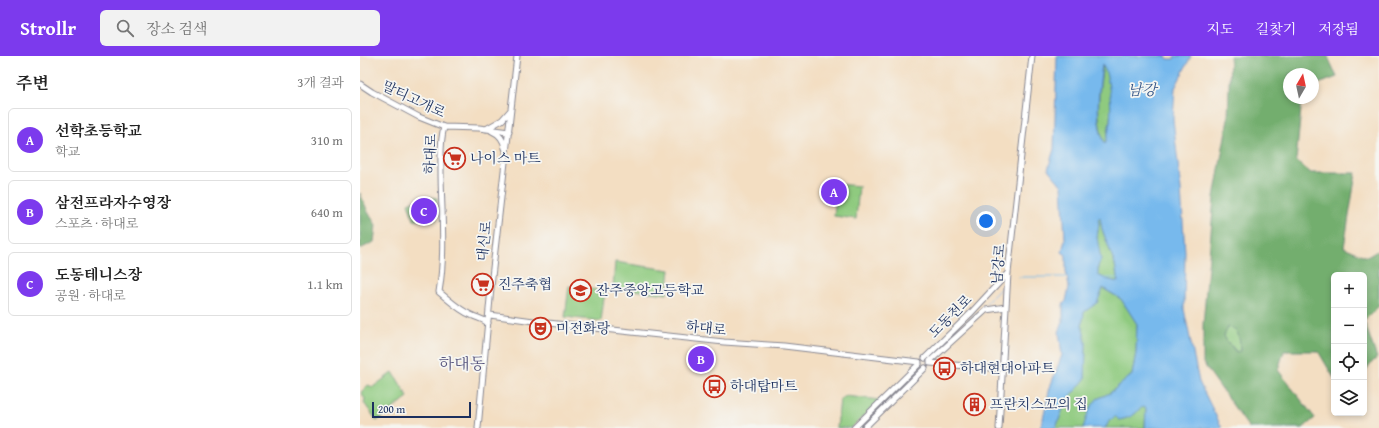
<!DOCTYPE html>
<html lang="ko">
<head>
<meta charset="utf-8">
<style>
  body { margin:0; font-family:"Gentium Book Plus","Noto Serif KR",serif; background:#f2f2f2; color:#222 }
  .controls { position:absolute; right:12px; bottom:12px; display:grid; overflow:hidden; border-radius:6px; box-shadow:0 2px 6px #0003 }
  .controls button { width:36px; height:36px; display:grid; place-items:center; padding:0; border:0; border-bottom:1px solid #e0e0e0; background:#fff; color:#222; font:20px sans-serif }
  .compass { position:absolute; left:923px; top:12px; width:36px; height:36px; border-radius:50%; background:#fff; box-shadow:0 2px 6px #0003; rotate:9deg }
  .scale { position:absolute; left:12px; bottom:10px; width:99px; box-sizing:border-box; padding-left:4px; border:2px solid #1b2f5e; border-top:0; font-size:11px; line-height:14px; white-space:nowrap; color:#1b2f5e; -webkit-text-stroke:3px #f6f6f2; paint-order:stroke }
  .you { position:absolute; left:626px; top:165px; width:14px; height:14px; margin:-10px; border:3px solid #fff; border-radius:50%; background:#1a73e8; box-shadow:0 0 0 6px #1a73e833 }
  .badge { display:grid; place-items:center; width:26px; height:26px; border-radius:50%; background:#7c3aed; color:#fff; font-size:13px; font-weight:700 }
  .pin { position:absolute; translate:-50% -50%; border:2px solid #fff; box-shadow:0 1px 4px #0006 }
  .list { margin:0; padding:0; list-style:none }
  h2 { display:flex; justify-content:space-between; align-items:center; height:52px; margin:0; padding:0 16px; font-size:17px }
  h2 small { font-size:13px; font-weight:400; color:#767676 }
  .list li { display:grid; grid-template-columns:26px 1fr auto; gap:12px; align-items:center; box-sizing:border-box; height:64px; margin:0 8px 8px; padding:0 8px; border:1px solid #e0e0e0; border-radius:6px }
  .list b { display:block; font-size:15px; white-space:nowrap }
  .list p { margin:0; font-size:13px; white-space:nowrap; color:#767676 }
  .list em { font-size:13px; font-style:normal; color:#767676 }
  .icon { flex:none; width:22px; height:22px; fill:none; stroke:currentColor; stroke-width:2; stroke-linecap:round; stroke-linejoin:round }
  .map { position:relative; flex:none; width:1019px; height:372px; overflow:hidden }
  header { display:flex; align-items:center; gap:24px; box-sizing:border-box; height:56px; padding:0 20px; background:#7c3aed; color:#fff }
  header strong { font-size:19px }
  nav { display:flex; gap:22px; margin-inline-start:auto; font-size:14px }
  .search { width:280px; height:36px; background:#f2f2f2; display:flex; align-items:center; gap:10px; box-sizing:border-box; padding:0 14px; border-radius:6px; color:#767676; font-size:15px }
  main { display:flex }
  aside { flex:1; background:#fff }
  .map>svg:first-child { display:block }
  .green { fill:#8fca7f; stroke:#557c6e }
  .forest { fill:#73ae6e; stroke:#476e66; fill-rule:evenodd }
  .water { fill:#77b9ed; stroke:#4974a6; fill-rule:evenodd }
  .lines { fill:none; stroke-linecap:round; stroke-linejoin:round }
  .stream { stroke:#77b9ed; stroke-width:1 }
  .minor-casing { stroke:#878690; stroke-width:7 }
  .minor { stroke:#fff; stroke-width:5 }
  .labels { text-anchor:middle; dominant-baseline:central; stroke-width:3.5; stroke-linejoin:round; paint-order:stroke }
  .street-label { font-size:14px; fill:#1b2f5e; stroke:#f6f6f2 }
  .poi-label { font-size:14px; fill:#1b2f5e; stroke:#f6f6f2; text-anchor:start }
  .water-label { font-size:15px; font-style:italic; fill:#375889; stroke:#f6f6f2 }
  .quarter-label { font-size:16px; fill:#5a5880; stroke:#f6f6f2 }
</style>
</head>
<body>
<header>
<strong>Strollr</strong>
<div class="search"><svg class="icon" aria-label="search" viewBox="0 0 24 24"><circle cx="10" cy="10" r="6"/><path d="M15 15l6 6"/></svg>장소 검색</div>
<nav><a>지도</a><a>길찾기</a><a>저장됨</a></nav>
</header>
<main>
<aside>
<h2>주변<small>3개 결과</small></h2>
<ul class="list">
<li><span class="badge">A</span><div><b>선학초등학교</b><p>학교</p></div><em>310 m</em></li>
<li><span class="badge">B</span><div><b>삼전프라자수영장</b><p>스포츠 · 하대로</p></div><em>640 m</em></li>
<li><span class="badge">C</span><div><b>도동테니스장</b><p>공원 · 하대로</p></div><em>1.1 km</em></li>
</ul>
</aside>
<div class="map">
<svg width="1019" height="372" viewBox="0 0 1019 372">
  <rect width="100%" height="100%" fill="#f6f6f2"/>
  <filter id="ink" filterUnits="userSpaceOnUse"><feTurbulence type="fractalNoise" baseFrequency=".025" numOctaves="2"/><feDisplacementMap in="SourceGraphic" scale="8" xChannelSelector="R" yChannelSelector="G"/><feConvolveMatrix kernelMatrix="1 2 1 2 8 2 1 2 1" color-interpolation-filters="sRGB"/></filter>
  <filter id="wash" filterUnits="userSpaceOnUse"><feTurbulence type="fractalNoise" baseFrequency=".012" numOctaves="4" result="noise"/><feDisplacementMap in="SourceGraphic" scale="16" xChannelSelector="R" yChannelSelector="G"/><feGaussianBlur stdDeviation="0.9" result="paint"/><feColorMatrix in="noise" values="0 0 0 0 0 0 0 0 0 0 0 0 0 0 0 0 0 1.4 0 .05"/><feComposite in="paint" operator="in"/></filter>
  <g filter="url(#wash)">
    <rect width="100%" height="100%" fill="#f3dec2"/>
    <!-- green -->
    <path class="green" d="M743 8C755 35 752 61 745 89 735 62 739 36 743 8Z
      M477 128 499 130 496 163 474 160Z
      M63 141 77 142 76 164H54L48 147Z
      M741 162 742 173 755 208 758 226 746 223 738 219 737 181 739 168 738 163Z
      M255 206 310 214 307 238 255 232 253 231Z
      M209 230 245 235 241 265 205 261Z
      M742 232 761 243 777 268 776 297 772 319 750 337 737 343 723 372H696L705 347 725 323 726 287 722 269 724 256 737 247Z
      M868 270C880 272 880 285 880 295L877 296 866 284 864 280Z
      M33 316 48 341 17 365 4 347 5 343 1 336 8 329 13 331Z
      M486 340 520 344 491 372H477L480 343Z
      M785 350 786 353 785 372H745L749 366 755 360 759 364C768 362 775 360 780 352Z"/>
    <!-- forest -->
    <path class="forest" d="M870 0H969L968 1 977 21 953 30V18H929V42H942L936 105 951 117H996L984 191 1007 201 1019 194V250L1004 265 1017 302 1010 308 1004 318V219H974V322L958 295H924L918 314 955 362 943 372H889L843 307V269L854 142 868 63ZM868 271C880 272 880 285 880 295L876 296 866 284 864 280Z
      M0 137 8 156 16 169 14 186 0 193Z"/>
    <!-- water -->
    <path class="water" d="M697 0H806L808 3H814L815 0H831L815 32 813 63 821 134 825 196 824 253 839 326 862 372H785L786 353 785 351 780 352C775 360 768 362 759 364L755 360 749 366 745 372H723L729 354 737 343 750 337 772 319 776 297 777 268 761 243 743 232 737 247 724 256 722 269 726 287 725 323 705 347 696 372H681L690 331 702 299 699 276 703 266V248L706 245 709 231 706 216V199L702 196 705 183 702 130 688 113 694 93ZM742 9C746 14 747 20 748 26 752 48 752 67 745 88 734 64 739 35 742 9ZM740 162 742 173 755 208 758 226 746 223 738 219V210L741 204 737 181 739 168 738 163Z"/>
    <g class="lines">
      <!-- stream -->
      <path class="stream" d="M659 221H707
        M744 222H759
        M625 248 643 230
        M601 272 623 251
        M530 341 548 323
        M515 356 526 345
        M499 372 512 359"/>
    </g>
  </g>
  <g filter="url(#ink)">
    <g class="lines">
      <defs>
        <path id="minor" d="M0 28 12 36 59 61 84 71 119 72 149 76
          M84 71C80 85 81 99 81 113 81 154 86 195 79 236 89 244 99 254 111 259 119 263 120 261 128 267
          M126 73 142 64 150 55
          M132 75C139 78 144 84 145 92
          M130 259 188 267 364 286 424 290 559 306
          M565 302 610 258 648 217
          M570 305 626 254 646 251
          M570 307 643 313
          M118 372 132 221 157 0
          M494 372 559 308
          M504 372 565 312
          M639 372 648 217 672 0"/>
      </defs>
      <!-- minor casing -->
      <use href="#minor" class="minor-casing"/>
      <!-- minor -->
      <use href="#minor" class="minor"/>
    </g>
  </g>
  <!-- icons -->
  <defs>
    <symbol id="supermarket-ring" viewBox="-11 -11 22 22"><circle r="9.5" fill="#f6f6f2" stroke="#c8321e" stroke-width="1.5"/><path d="M-6-5.5h2.5l.6 2H6L4.5 2H-2.5L-4.4-4H-6ZM-1.5 3.2a1.3 1.3 0 1 0 .1 0ZM3 3.2a1.3 1.3 0 1 0 .1 0Z" fill="#c8321e"/></symbol>
    <symbol id="school-ring" viewBox="-11 -11 22 22"><circle r="9.5" fill="#f6f6f2" stroke="#c8321e" stroke-width="1.5"/><path d="M0-5L7-2L0 1L-7-2ZM-4 1L0 2.5L4 1V4Q0 6-4 4Z" fill="#c8321e"/></symbol>
    <symbol id="theatre-ring" viewBox="-11 -11 22 22"><circle r="9.5" fill="#f6f6f2" stroke="#c8321e" stroke-width="1.5"/><path d="M-5-5.5Q0-4 5-5.5V0Q5 5 0 6Q-5 5-5 0ZM-3.3-2.5H-1v1.5H-3.3ZM1-2.5H3.3v1.5H1ZM-2.8 1Q0 5.5 2.8 1Z" fill="#c8321e"/></symbol>
    <symbol id="bus-ring" viewBox="-11 -11 22 22"><circle r="9.5" fill="#f6f6f2" stroke="#c8321e" stroke-width="1.5"/><path d="M-5-6H5V4H4V6H2V4H-2V6H-4V4H-5ZM-3.5-4V0h7V-4ZM-3.5 1.2v1.5H-2V1.2ZM2 1.2v1.5H3.5V1.2Z" fill="#c8321e"/></symbol>
    <symbol id="building-ring" viewBox="-11 -11 22 22"><circle r="9.5" fill="#f6f6f2" stroke="#c8321e" stroke-width="1.5"/><path d="M-4-6H4V6H1V3H-1V6H-4ZM-2.5-4.3h1.7v1.8h-1.7ZM.8-4.3h1.7v1.8H.8ZM-2.5-1h1.7V.8h-1.7ZM.8-1h1.7V.8H.8Z" fill="#c8321e"/></symbol>
  </defs>
  <g fill-rule="evenodd">
    <use href="#supermarket-ring" x="82" y="90" width="25" height="25"/>
    <use href="#supermarket-ring" x="110" y="216" width="25" height="25"/>
    <use href="#school-ring" x="208" y="222" width="25" height="25"/>
    <use href="#theatre-ring" x="168" y="260" width="25" height="25"/>
    <use href="#bus-ring" x="572" y="300" width="25" height="25"/>
    <use href="#bus-ring" x="342" y="318" width="25" height="25"/>
    <use href="#building-ring" x="602" y="336" width="25" height="25"/>
  </g>
  <g class="labels">
    <!-- street labels -->
    <g class="street-label">
      <text transform="translate(54 43) rotate(25)">말티고개로</text>
      <text transform="translate(70 98) rotate(-87)">하대로</text>
      <text transform="translate(124 185) rotate(-84)">대신로</text>
      <text transform="translate(638 208) rotate(-85)">남강로</text>
      <text transform="translate(590 260) rotate(-45)">도동천로</text>
      <text transform="translate(346 272) rotate(6)">하대로</text>
    </g>
    <!-- poi labels -->
    <g class="poi-label">
      <text x="110" y="102">나이스 마트</text>
      <text x="138" y="228">진주축협</text>
      <text x="236" y="234">잔주중앙고등학교</text>
      <text x="196" y="272">미전화랑</text>
      <text x="600" y="312">하대현대아파트</text>
      <text x="370" y="330">하대탑마트</text>
      <text x="630" y="348">프란치스꼬의 집</text>
    </g>
    <!-- water labels -->
    <g class="water-label">
      <text x="782" y="33">남강</text>
    </g>
    <!-- quarter labels -->
    <g class="quarter-label">
      <text x="102" y="307">하대동</text>
    </g>
  </g>
</svg>
<div class="controls">
<button>+</button>
<button>−</button>
<button><svg class="icon" aria-label="locate" viewBox="0 0 24 24"><circle cx="12" cy="12" r="6"/><path d="M12 2v4M12 18v4M2 12h4M18 12h4"/></svg></button>
<button><svg class="icon" aria-label="layers" viewBox="0 0 24 24"><path d="M12 4l9 5-9 5-9-5zM3 14l9 5 9-5"/></svg></button>
</div>
<svg class="compass" viewBox="-18 -18 36 36"><path d="M0-13l5 13h-10z" fill="#e53935"/><path d="M0 13l5-13h-10z" fill="#767676"/></svg>
<div class="scale">200 m</div>
<div class="you"></div>
<div class="pin badge" style="left:474px;top:136px">A</div>
<div class="pin badge" style="left:341px;top:303px">B</div>
<div class="pin badge" style="left:64px;top:155px">C</div>
</div>
</main>
</body>
</html>
